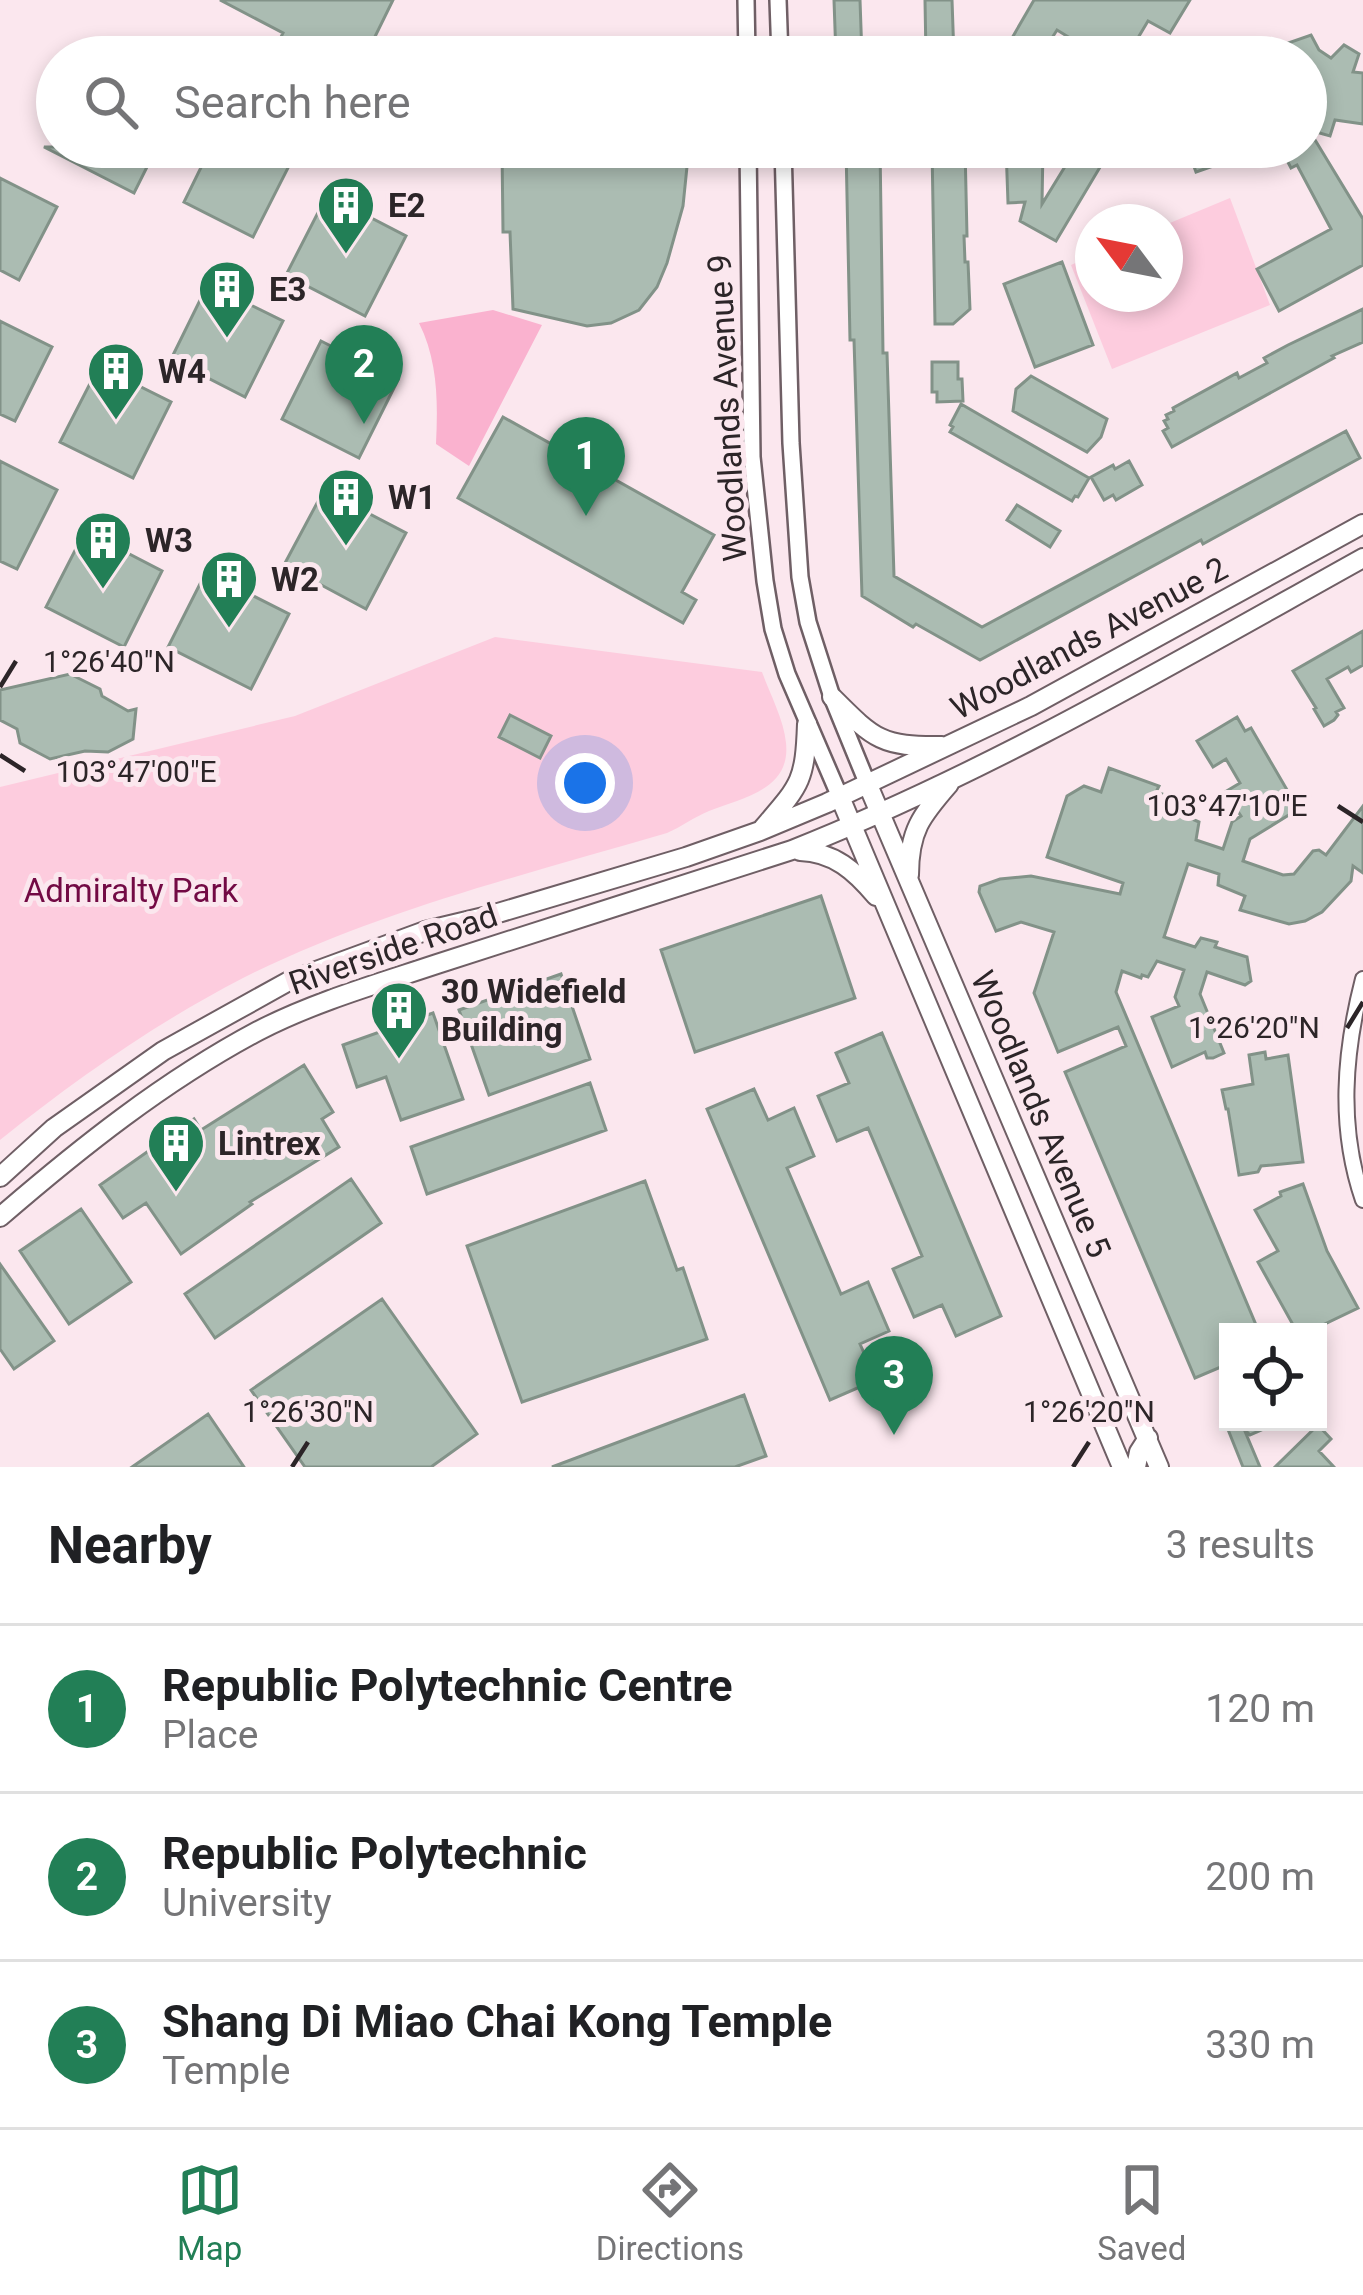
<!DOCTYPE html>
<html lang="en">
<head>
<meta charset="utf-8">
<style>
  body { margin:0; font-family:Roboto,sans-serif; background:#f6f6f6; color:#202124 }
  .controls { position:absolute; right:36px; bottom:36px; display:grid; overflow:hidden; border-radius:0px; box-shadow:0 6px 18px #0003 }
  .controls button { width:108px; height:108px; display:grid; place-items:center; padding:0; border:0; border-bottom:3px solid #e0e0e0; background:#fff; color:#202124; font:60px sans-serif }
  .compass { position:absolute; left:1075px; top:204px; width:108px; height:108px; border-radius:50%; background:#fff; box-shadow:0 6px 18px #0003; rotate:302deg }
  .you { position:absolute; left:585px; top:783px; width:42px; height:42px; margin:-30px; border:9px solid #fff; border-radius:50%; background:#1a73e8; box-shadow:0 0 0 18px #1a73e833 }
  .badge { display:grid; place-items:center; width:78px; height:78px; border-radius:50%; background:#227f56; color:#fff; font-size:39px; font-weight:700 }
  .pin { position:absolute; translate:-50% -99px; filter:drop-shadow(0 3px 6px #0008) }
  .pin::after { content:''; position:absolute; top:63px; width:42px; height:36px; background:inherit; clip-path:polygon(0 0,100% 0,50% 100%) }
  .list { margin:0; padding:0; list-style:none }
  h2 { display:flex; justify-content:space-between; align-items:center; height:156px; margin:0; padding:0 48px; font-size:51px }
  h2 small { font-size:39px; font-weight:400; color:#757577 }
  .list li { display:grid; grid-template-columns:78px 1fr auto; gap:36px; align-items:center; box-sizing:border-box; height:168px; padding:0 48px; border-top:3px solid #e0e0e0 }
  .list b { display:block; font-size:45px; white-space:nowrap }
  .list p { margin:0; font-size:39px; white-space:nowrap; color:#757577 }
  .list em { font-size:39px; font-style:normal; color:#757577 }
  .icon { flex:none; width:66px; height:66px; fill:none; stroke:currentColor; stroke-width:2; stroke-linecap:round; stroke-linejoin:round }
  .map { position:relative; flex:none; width:1363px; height:1467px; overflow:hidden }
  .search { position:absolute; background:#fff; box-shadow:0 6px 18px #0003; left:36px; right:36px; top:36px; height:132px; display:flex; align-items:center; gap:30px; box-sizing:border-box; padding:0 42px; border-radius:66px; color:#757577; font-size:45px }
  .sheet { height:660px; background:#fff }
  nav { display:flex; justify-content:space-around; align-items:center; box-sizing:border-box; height:168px; border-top:3px solid #e0e0e0; background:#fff; font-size:33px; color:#757577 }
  nav a { display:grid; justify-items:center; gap:6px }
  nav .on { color:#227f56 }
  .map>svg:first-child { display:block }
  .green { fill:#fdccde }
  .water { fill:#fab2cf }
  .building { fill:#abbcb2; stroke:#829288; stroke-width:3 }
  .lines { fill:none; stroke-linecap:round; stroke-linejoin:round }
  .tertiary-casing { stroke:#6f5f65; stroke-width:18 }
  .secondary-casing { stroke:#6f5f65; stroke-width:20 }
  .primary-casing { stroke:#6f5f65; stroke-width:22 }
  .tertiary { stroke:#fff; stroke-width:14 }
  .secondary { stroke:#fff; stroke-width:15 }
  .primary { stroke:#fff; stroke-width:18 }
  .ticks { fill:none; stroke:#2c2528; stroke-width:4.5 }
  .labels { text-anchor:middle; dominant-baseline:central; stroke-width:10; stroke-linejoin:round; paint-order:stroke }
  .poi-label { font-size:33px; font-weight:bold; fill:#2c2528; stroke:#fbe7ee; text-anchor:start }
  .street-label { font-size:33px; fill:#2c2528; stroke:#fbe7ee }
  .park-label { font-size:33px; fill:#720a44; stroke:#fbe7ee }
  .ticks-label { font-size:30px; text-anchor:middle; fill:#2c2528; stroke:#fbe7ee; stroke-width:10; stroke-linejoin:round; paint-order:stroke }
</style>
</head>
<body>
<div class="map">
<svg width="1363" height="1467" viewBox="0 0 1363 1467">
  <rect width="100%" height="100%" fill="#fbe7ee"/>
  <!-- green -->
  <path class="green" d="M1230 198 1270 305 1112 369 1071 265 1093 255V294H1165V225Z
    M495 637 762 672C770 694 784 720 786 743 791 790 742 798 709 811 694 817 681 827 667 833 524 875 377 911 243 978 156 1023 76 1079 0 1140V787L295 716Z"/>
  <!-- water -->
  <path class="water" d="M493 310 542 325 469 466 436 444C438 402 438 361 419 323Z"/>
  <!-- building -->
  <path class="building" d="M220 0H393L365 57H271L283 33Z
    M834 0H860L862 57H836Z
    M925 0H952L954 57H926Z
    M1034 0H1190L1170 33 1148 21 1132 48 1148 57H1101L1057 30 1040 57H1001Z
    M1311 35 1319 50 1331 58 1344 45 1359 54 1353 72 1363 73V124L1335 120 1330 136 1309 130 1363 219V265L1279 311 1257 269 1331 229 1297 165 1291 168 1280 147H1306V57L1254 55Z
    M44 147H157L134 193Z
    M211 147H266L292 160 253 237 184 202Z
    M502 147H689L683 206 667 263 657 287 639 310 611 323 587 326 513 309 510 232H503Z
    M846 147H880L883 353H887L894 576 982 627 1346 431 1360 458 1203 544 1201 540 980 660 916 624 913 627 862 596 854 340H850Z
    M932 147H965L967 236H964L965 262H968L970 309 953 324H935Z
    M1006 147H1043L1042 204 1077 147H1112L1056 241 1020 221 1025 202 1008 203Z
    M1187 147H1261L1262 149 1196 172Z
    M0 178 57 207 19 280 0 270Z
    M327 195 406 236 365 316 286 275Z
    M1062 262 1093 345 1035 367 1004 284Z
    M208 284 283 321 245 397 171 359Z
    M1363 309V342L1332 356 1334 358 1172 447 1163 431 1168 428 1164 421 1168 419 1166 415 1174 411 1173 408 1237 373 1239 378 1267 363 1264 358 1288 345Z
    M0 321 52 347 15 421 0 414Z
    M321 341 398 380 359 458 282 419Z
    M932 362H958V379H962L963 401 937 402V392H932Z
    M99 366 171 402 133 478 60 442Z
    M1031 376 1107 419 1101 437 1087 452 1013 411 1016 389Z
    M961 404 1089 478 1078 497 1075 496 1072 501 950 432 953 427 950 425Z
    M503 417 714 535 682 592 696 600 683 623 458 498Z
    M0 461 57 490 17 569 0 561Z
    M1129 461 1142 485 1116 500 1113 495 1104 500 1091 477 1113 465 1115 469Z
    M324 490 406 533 366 609 284 565Z
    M1017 505 1060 531 1050 547 1007 520Z
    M85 531 162 571 124 647 46 607Z
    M206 572 289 614 251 689 168 647Z
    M1363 631V665L1351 672 1348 667 1327 679 1344 708 1336 712 1338 715 1334 720 1324 726 1314 709 1316 708 1293 671Z
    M70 674 100 689 102 696 128 711 136 709 133 739 108 752 85 751 50 759 20 743 17 729 0 720V690Z
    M510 715 551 736 540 758 499 737Z
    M1237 717 1245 731 1251 728 1290 795 1294 792 1305 805 1250 839 1243 861 1283 875 1294 874 1313 851 1319 850 1326 855 1363 806V873L1353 866 1351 881 1322 912 1305 921 1289 924 1240 910 1245 896 1218 885 1219 874 1188 864 1164 937 1195 947 1201 938 1217 942 1215 947 1247 957 1251 981 1245 985 1207 972 1200 994 1224 1053 1213 1058H1207L1205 1052 1172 1067 1152 1017 1179 1006 1175 997 1184 970 1157 961 1148 977 1142 975 1141 978 1122 971 1116 992 1259 1332H1228V1364L1195 1378 1065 1072 1126 1046 1118 1027 1058 1052 1034 993 1054 932 1021 922 996 931 979 892 980 886 1000 879 1031 876 1120 894 1123 883 1047 857 1067 796 1084 786 1101 792 1109 768 1159 786 1156 792 1180 800 1176 812 1199 822 1196 840 1223 849 1232 822 1241 816 1225 792 1240 783 1226 759 1213 767 1197 741Z
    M821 896 855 998 695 1052 661 950Z
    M561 974 590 1059 489 1095 459 1010Z
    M433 1013 463 1099 401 1120 386 1077 357 1087 343 1045Z
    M882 1033 1001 1316 956 1336 942 1305 914 1317 893 1269 922 1256 868 1128 837 1141 818 1096 849 1083 836 1053Z
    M1265 1052 1266 1059 1288 1055 1303 1162 1261 1166 1258 1172 1239 1175 1228 1109H1226L1222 1090 1253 1084 1249 1055Z
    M304 1065 333 1112 322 1119 339 1147 250 1202 252 1204 181 1254 146 1203 123 1218 100 1185 194 1119 201 1130Z
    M590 1083 606 1130 427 1194 411 1147Z
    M754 1089 768 1120 794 1108 814 1156 787 1168 841 1294 868 1282 889 1331 860 1344 876 1380 830 1400 707 1109Z
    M351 1179 381 1223 215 1338 185 1294Z
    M645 1181 677 1270 683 1268 707 1339 522 1402 467 1246Z
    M1303 1184 1327 1251 1358 1308 1308 1332H1297L1258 1262 1278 1251 1255 1210 1281 1196 1280 1192Z
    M81 1209 131 1282 69 1324 20 1251Z
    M0 1264 54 1341 14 1369 0 1349Z
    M382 1299 477 1434 431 1467H305L251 1390Z
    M744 1395 766 1456 735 1467H552Z
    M208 1414 244 1467H132Z
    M1225 1422H1280L1250 1435 1244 1429 1260 1467H1243Z
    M1318 1425 1331 1439 1319 1451 1334 1467H1275Z"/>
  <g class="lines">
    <defs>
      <path id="tertiary" d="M1363 979C1344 1053 1338 1127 1363 1200"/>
      <path id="secondary" d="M746 0 747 57
        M778 0 780 57
        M748 147 752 457 765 581 773 629 787 674 840 797
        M783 147 791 443 800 577 808 622 832 697 868 785"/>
      <path id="primary" d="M832 697C874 739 881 747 942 746
        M868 785 1159 1467
        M840 797 1122 1467
        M763 828C800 785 805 782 807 724
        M800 851C834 852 855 871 876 896
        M909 875C909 831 921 816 949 784
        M0 1177 54 1128 163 1051 289 981 425 931 488 916 686 857 760 831 827 803 1031 706 1363 524
        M0 1217C80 1148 164 1081 258 1031 314 1002 377 984 437 964 555 925 674 889 792 850 991 771 1176 662 1363 558
        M1136 1467 1139 1452 1148 1438"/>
    </defs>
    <!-- tertiary casing -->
    <use href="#tertiary" class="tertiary-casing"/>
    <!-- secondary casing -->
    <use href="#secondary" class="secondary-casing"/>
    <!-- primary casing -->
    <use href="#primary" class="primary-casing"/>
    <!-- tertiary -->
    <use href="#tertiary" class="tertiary"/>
    <!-- secondary -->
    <use href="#secondary" class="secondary"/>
    <!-- primary -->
    <use href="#primary" class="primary"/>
  </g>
  <!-- ticks -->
  <path class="ticks" d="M0 687 16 661M0 755 25 771M1338 806 1363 822M1347 1028 1363 1002M292 1467 308 1442M1073 1467 1089 1442"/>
  <!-- icons -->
  <defs>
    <symbol id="building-pin" viewBox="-11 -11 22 30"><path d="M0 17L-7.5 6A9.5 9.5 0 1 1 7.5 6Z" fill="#227f56" stroke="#fbe7ee"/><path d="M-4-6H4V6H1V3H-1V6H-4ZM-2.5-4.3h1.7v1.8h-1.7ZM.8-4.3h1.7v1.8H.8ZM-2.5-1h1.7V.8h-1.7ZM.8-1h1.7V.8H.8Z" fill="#fff"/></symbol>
  </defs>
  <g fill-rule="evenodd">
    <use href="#building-pin" x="313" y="172" width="66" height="90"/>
    <use href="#building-pin" x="194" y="256" width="66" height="90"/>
    <use href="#building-pin" x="83" y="338" width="66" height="90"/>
    <use href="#building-pin" x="313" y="464" width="66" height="90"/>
    <use href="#building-pin" x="70" y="507" width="66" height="90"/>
    <use href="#building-pin" x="196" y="546" width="66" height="90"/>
    <use href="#building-pin" x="366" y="977" width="66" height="90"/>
    <use href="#building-pin" x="143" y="1110" width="66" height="90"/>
  </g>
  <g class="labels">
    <!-- poi labels -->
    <g class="poi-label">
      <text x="388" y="205">E2</text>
      <text x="269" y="289">E3</text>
      <text x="158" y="371">W4</text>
      <text x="388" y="497">W1</text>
      <text x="145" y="540">W3</text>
      <text x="271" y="579">W2</text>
      <text x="441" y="991">30 Widefield<tspan x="441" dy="38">Building</tspan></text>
      <text x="218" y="1143">Lintrex</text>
    </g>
    <!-- street labels -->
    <g class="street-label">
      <text transform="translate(727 408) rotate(-93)">Woodlands Avenue 9</text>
      <text transform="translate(1089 638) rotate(-28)">Woodlands Avenue 2</text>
      <text transform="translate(393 949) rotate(-19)">Riverside Road</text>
      <text transform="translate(1041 1114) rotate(67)">Woodlands Avenue 5</text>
    </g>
    <!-- park labels -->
    <g class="park-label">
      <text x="131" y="890">Admiralty Park</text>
    </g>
  </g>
  <g class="ticks-label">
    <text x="109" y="672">1°26'40"N</text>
    <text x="136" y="782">103°47'00"E</text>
    <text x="1227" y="816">103°47'10"E</text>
    <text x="1254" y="1038">1°26'20"N</text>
    <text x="308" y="1422">1°26'30"N</text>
    <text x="1089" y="1422">1°26'20"N</text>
  </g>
</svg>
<div class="controls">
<button><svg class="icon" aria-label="locate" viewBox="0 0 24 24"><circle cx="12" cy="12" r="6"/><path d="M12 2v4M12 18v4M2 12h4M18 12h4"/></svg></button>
</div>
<svg class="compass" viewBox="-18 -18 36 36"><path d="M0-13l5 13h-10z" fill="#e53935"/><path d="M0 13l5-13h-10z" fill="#757577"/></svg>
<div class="you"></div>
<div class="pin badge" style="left:586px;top:516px">1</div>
<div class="pin badge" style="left:364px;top:424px">2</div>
<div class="pin badge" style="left:894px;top:1435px">3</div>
<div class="search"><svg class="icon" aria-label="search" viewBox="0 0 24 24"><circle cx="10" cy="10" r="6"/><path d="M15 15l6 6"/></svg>Search here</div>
</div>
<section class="sheet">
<h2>Nearby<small>3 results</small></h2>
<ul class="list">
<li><span class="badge">1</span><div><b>Republic Polytechnic Centre</b><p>Place</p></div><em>120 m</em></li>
<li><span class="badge">2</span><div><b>Republic Polytechnic</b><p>University</p></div><em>200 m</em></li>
<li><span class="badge">3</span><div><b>Shang Di Miao Chai Kong Temple</b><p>Temple</p></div><em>330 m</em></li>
</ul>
</section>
<nav>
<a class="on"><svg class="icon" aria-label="map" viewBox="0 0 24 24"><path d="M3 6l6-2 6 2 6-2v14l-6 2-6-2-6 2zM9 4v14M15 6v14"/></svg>Map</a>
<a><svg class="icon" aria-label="directions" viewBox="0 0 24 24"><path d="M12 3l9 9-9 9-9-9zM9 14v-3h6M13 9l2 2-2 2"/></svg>Directions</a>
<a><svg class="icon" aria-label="saved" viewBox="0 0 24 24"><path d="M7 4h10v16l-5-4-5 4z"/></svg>Saved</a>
</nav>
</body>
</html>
